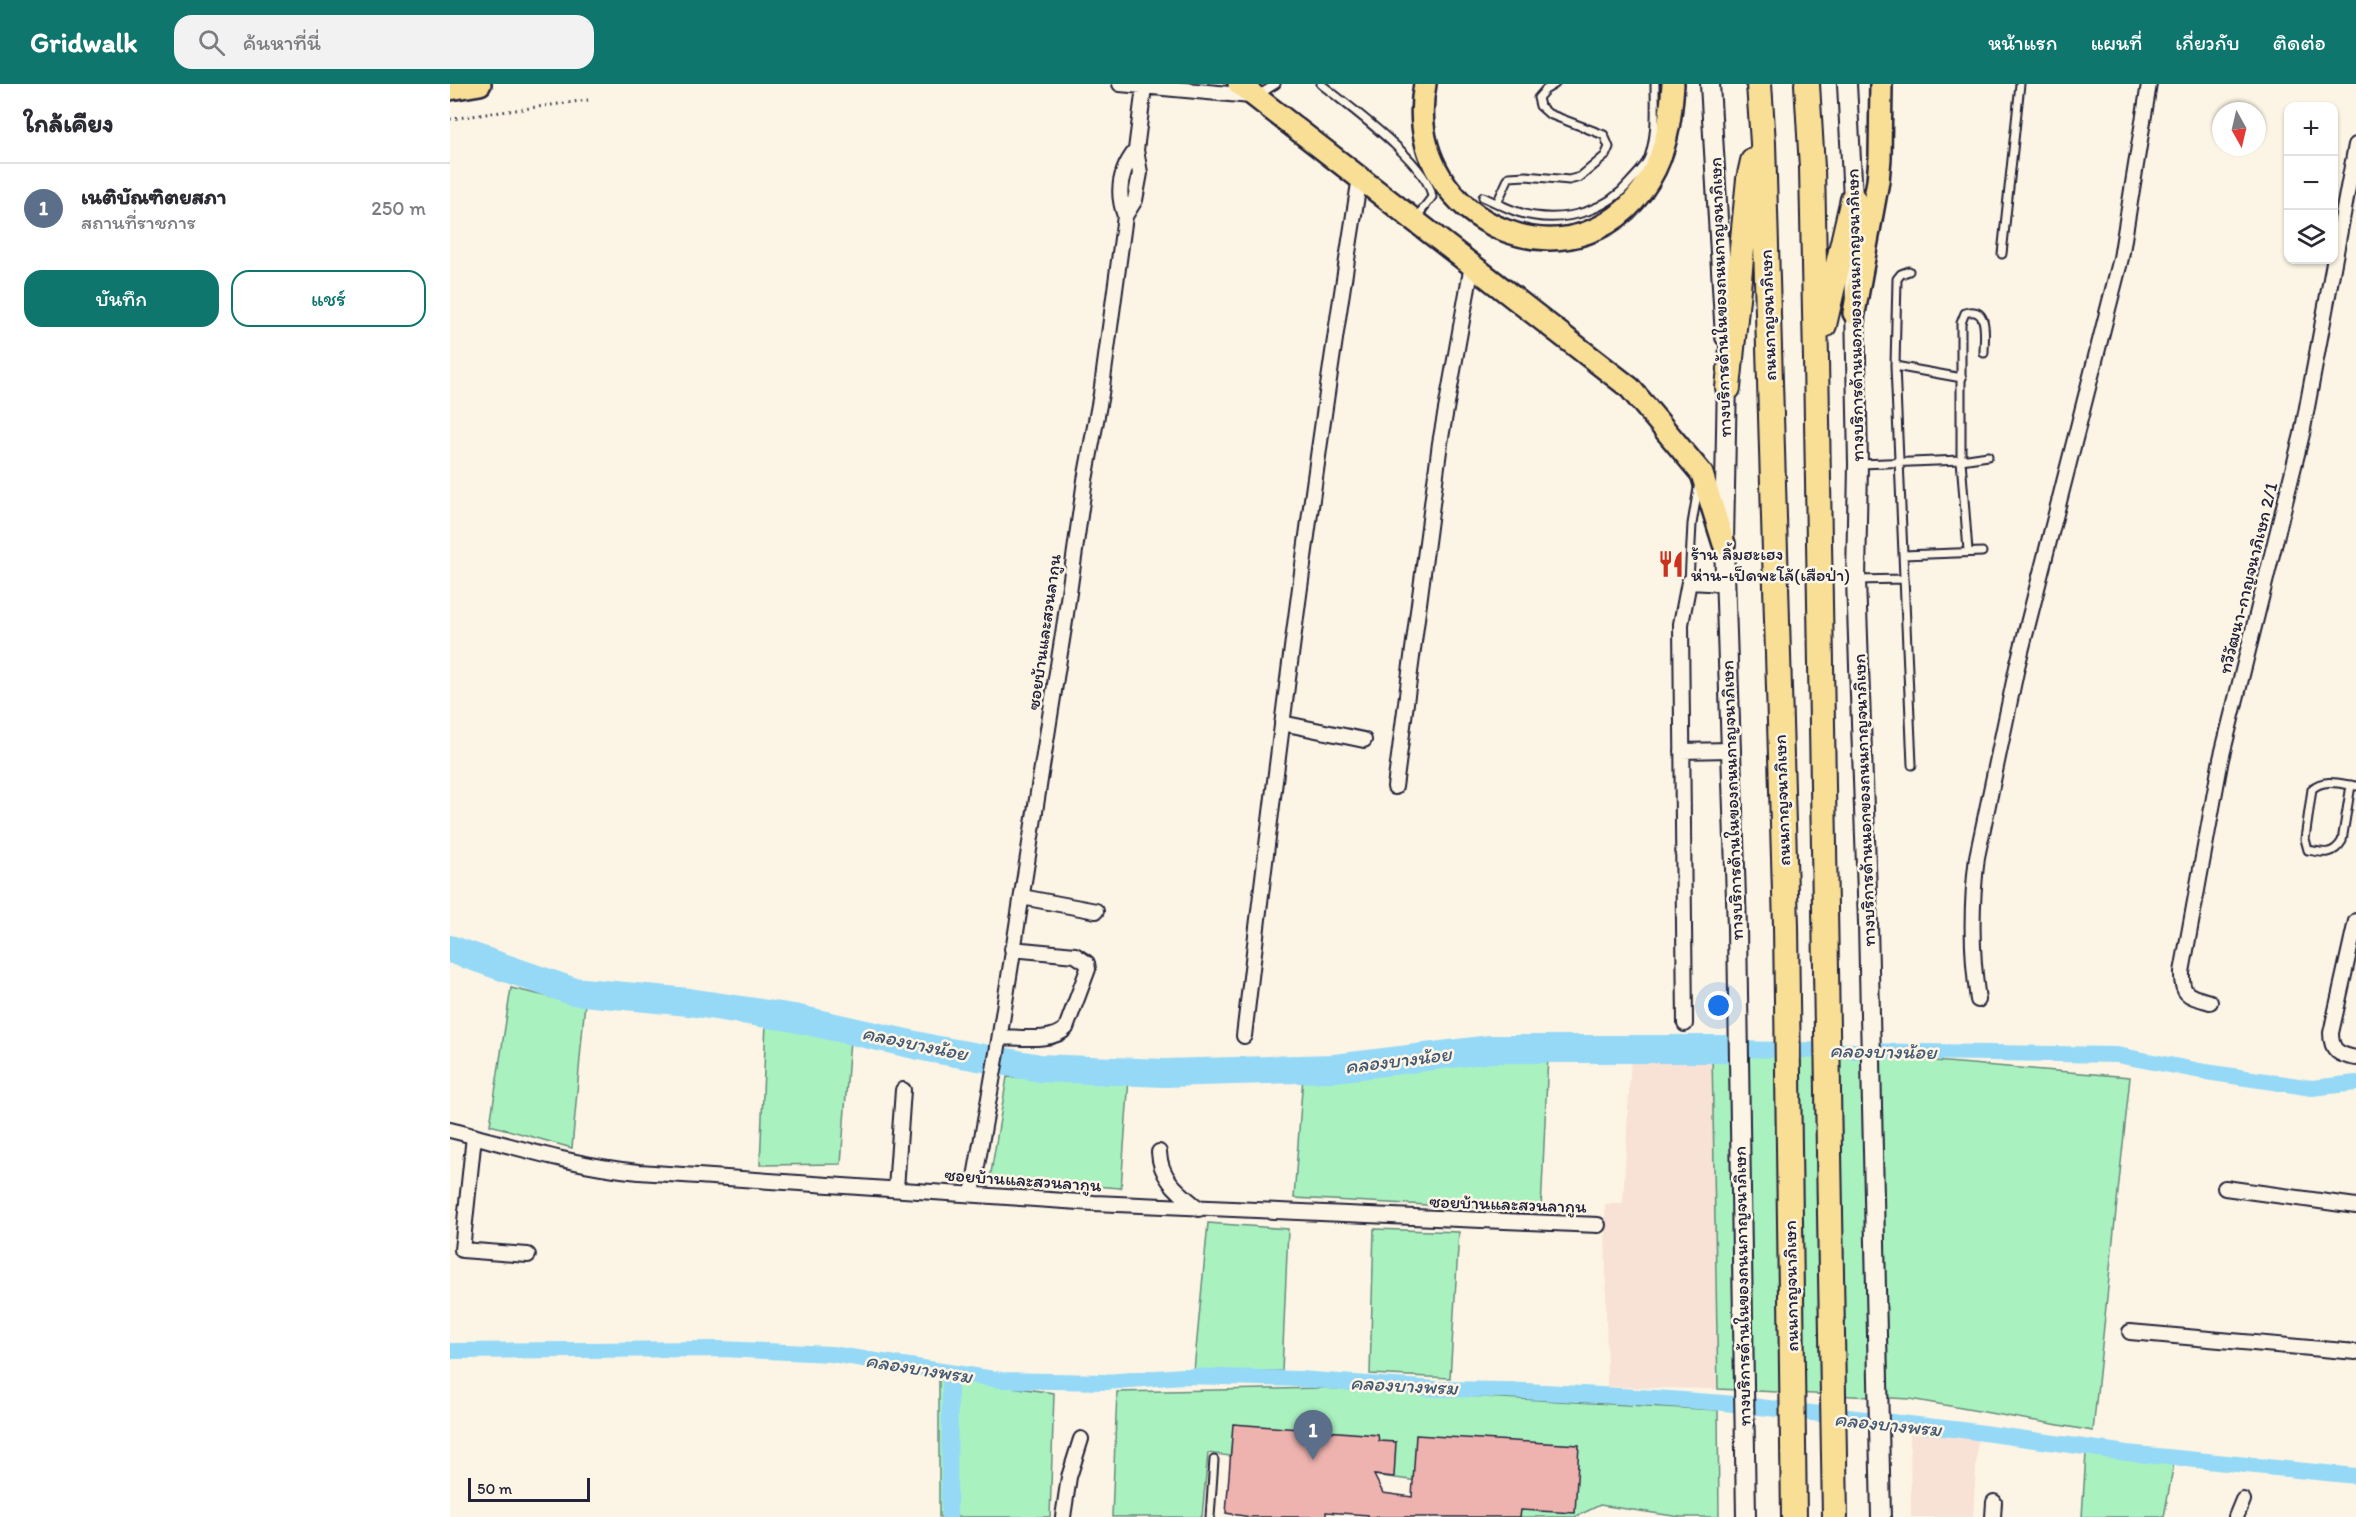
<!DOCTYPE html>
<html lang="th">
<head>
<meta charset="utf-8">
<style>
  body { margin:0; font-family:Itim,"Playpen Sans Thai",sans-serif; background:#f2f2f3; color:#2b2b33 }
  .controls { position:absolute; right:18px; top:18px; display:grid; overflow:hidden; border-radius:12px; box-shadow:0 2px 4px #0004 }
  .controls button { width:54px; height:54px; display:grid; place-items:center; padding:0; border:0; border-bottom:2px solid #e1e1e2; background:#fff; color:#2b2b33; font:30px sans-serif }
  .compass { position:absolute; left:1762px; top:18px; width:54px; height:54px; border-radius:50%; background:#fff; box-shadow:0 2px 4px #0004; rotate:172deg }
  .scale { position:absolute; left:18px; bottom:15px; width:122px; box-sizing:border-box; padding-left:6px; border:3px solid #22223b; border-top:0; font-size:16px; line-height:21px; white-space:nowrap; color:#22223b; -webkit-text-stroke:4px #fcf5e5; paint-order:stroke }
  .you { position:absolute; left:1269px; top:922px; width:21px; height:21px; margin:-15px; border:4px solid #fff; border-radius:50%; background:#1a73e8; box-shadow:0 0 0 9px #1a73e833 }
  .badge { display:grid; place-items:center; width:39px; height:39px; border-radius:50%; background:#0f766e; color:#fff; font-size:20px; font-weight:700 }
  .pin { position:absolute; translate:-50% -50px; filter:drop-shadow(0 2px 3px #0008) }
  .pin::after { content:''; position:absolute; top:32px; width:21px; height:18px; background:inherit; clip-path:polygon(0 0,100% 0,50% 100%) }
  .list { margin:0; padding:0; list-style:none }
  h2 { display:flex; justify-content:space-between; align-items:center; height:78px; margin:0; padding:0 24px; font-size:26px }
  h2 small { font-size:20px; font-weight:400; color:#7c7c81 }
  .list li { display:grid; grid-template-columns:39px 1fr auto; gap:18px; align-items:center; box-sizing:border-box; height:90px; padding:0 24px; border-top:2px solid #e1e1e2 }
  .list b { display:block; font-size:22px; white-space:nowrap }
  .list p { margin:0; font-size:20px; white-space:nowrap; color:#7c7c81 }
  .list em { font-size:20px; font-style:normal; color:#7c7c81 }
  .actions { display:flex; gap:12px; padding:18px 24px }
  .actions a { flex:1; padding:14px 0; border:2px solid #0f766e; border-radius:18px; text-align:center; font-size:21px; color:#0f766e }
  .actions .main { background:#0f766e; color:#fff }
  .icon { flex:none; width:33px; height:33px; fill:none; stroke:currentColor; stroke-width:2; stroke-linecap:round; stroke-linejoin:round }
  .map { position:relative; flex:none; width:1906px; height:1433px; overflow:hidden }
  header { display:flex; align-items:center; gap:36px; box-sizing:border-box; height:84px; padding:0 30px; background:#0f766e; color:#fff }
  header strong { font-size:28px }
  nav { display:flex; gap:33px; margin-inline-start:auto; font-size:21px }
  .search { width:420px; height:54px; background:#f2f2f3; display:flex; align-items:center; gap:15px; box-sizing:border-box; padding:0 21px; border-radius:18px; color:#7c7c81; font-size:22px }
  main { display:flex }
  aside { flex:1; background:#fff }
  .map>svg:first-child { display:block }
  .built { fill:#f8e1d5 }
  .green { fill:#a9f2bf; stroke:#668a7d; stroke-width:1.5 }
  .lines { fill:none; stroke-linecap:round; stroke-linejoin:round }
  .canal { stroke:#95d9f7; stroke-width:16 }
  .river { stroke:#95d9f7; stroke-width:28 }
  .building { fill:#eeb3af; stroke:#22223b; stroke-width:1.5 }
  .lane-casing { stroke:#22223b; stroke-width:11 }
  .street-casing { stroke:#22223b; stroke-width:18 }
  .secondary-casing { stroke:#22223b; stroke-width:22 }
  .primary-casing { stroke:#22223b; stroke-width:26 }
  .highway-casing { stroke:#22223b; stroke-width:28 }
  .path { stroke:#22223b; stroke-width:3; stroke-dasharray:1.5 4.5; stroke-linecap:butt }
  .lane { stroke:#fcf5e5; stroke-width:7 }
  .street { stroke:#fcf5e5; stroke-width:14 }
  .secondary { stroke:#fcf5e5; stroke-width:18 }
  .primary { stroke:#f9df96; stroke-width:21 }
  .highway { stroke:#f9df96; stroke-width:24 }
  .labels { text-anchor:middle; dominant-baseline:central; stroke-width:5; stroke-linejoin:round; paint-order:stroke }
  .street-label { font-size:18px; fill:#22223b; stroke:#fcf5e5 }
  .poi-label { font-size:18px; fill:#22223b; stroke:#fcf5e5; text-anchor:start }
  .water-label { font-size:20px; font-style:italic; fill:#445973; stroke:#fcf5e5 }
</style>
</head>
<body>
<header>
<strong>Gridwalk</strong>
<div class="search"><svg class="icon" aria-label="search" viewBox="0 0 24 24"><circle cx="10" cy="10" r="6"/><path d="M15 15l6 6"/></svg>ค้นหาที่นี่</div>
<nav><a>หน้าแรก</a><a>แผนที่</a><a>เกี่ยวกับ</a><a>ติดต่อ</a></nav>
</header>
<main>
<aside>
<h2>ใกล้เคียง<small></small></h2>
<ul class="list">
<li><span class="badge" style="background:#5c6f8a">1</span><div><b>เนติบัณฑิตยสภา</b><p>สถานที่ราชการ</p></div><em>250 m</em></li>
</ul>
<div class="actions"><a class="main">บันทึก</a><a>แชร์</a></div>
</aside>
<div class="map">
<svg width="1906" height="1433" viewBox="0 0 1906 1433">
  <rect width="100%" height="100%" fill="#fcf5e5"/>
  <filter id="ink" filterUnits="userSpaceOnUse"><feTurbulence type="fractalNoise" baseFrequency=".0167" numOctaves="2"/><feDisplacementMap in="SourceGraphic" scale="12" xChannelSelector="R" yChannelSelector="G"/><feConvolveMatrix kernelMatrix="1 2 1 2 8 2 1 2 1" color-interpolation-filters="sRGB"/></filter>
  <g filter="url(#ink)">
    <!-- built -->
    <path class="built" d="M1262 970 1268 1305 1157 1303 1155 1120H1173L1181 971Z
      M1460 1349 1528 1353 1523 1433H1461Z"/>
    <!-- green -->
    <path class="green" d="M61 904 117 917 135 918 122 1064 40 1041Z
      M316 938 341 941 400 955 391 1080 310 1081Z
      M1044 970 1098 971 1091 1127 844 1114 853 992Z
      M1262 970 1448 974 1680 993 1643 1347 1460 1315 1268 1305Z
      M557 993 634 996 679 994 671 1104 540 1095Z
      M758 1139 838 1145 832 1287H744Z
      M924 1145 1009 1148 1000 1294 920 1290Z
      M489 1293 604 1309 600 1433H489Z
      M872 1304 1268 1326 1269 1433H1230L1150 1421 1125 1433H1056L1057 1409 758 1369 752 1433H662L667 1308Z
      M1636 1369 1724 1379 1714 1433H1632Z"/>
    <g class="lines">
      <!-- canal -->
      <path class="canal" d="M1280 965 1667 971 1756 988 1862 1004 1906 999
        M0 1267 271 1265 381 1270 551 1296 656 1298 732 1292 849 1295 987 1305 1055 1306 1206 1314 1274 1319 1512 1346 1677 1369 1906 1392
        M499 1433 500 1288"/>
      <!-- river -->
      <path class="river" d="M0 865 122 907 239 918 344 934 483 965 590 984 714 989 885 984 1041 965H1280"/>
    </g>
    <!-- building -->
    <path class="building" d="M783 1340 928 1351 929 1357 946 1358 944 1393 924 1391 933 1409 962 1413 966 1351 1129 1361 1125 1429 1071 1426 1070 1433H918V1431L876 1428V1433H800L776 1429Z"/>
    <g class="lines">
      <defs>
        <path id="lane" d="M871 0C898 22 979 80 982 113L966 134
          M808 11 826 0
          M1033 113C1049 120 1067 130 1085 132 1119 137 1157 126 1180 98 1186 91 1196 82 1199 73 1207 50 1205 24 1205 0
          M1047 119 1059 93 1076 92 1119 96 1130 93 1155 72 1159 63 1154 51 1099 30 1090 22 1088 14 1095 6 1105 0
          M1552 170 1570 0
          M1459 187 1451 190 1447 195 1445 282 1462 681
          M1445 282 1512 294
          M1411 380 1511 376 1538 372
          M1518 467 1511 376V239L1515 229C1540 221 1534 253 1534 269
          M1453 471 1532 468
          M1406 496 1454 495
          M1239 498 1242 440 1249 398
          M1901 701 1892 757C1883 772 1873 769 1858 766L1855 755 1862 705C1874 694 1891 700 1906 702
          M760 1433 764 1376"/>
        <path id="street" d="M670 0 801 12
          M675 132 685 116 690 89 686 66 694 3
          M832 639 914 656
          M1232 667 1280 666
          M945 703 990 359 1022 181
          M572 813 646 827
          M1906 837 1881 949C1881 967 1889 971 1906 974
          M1528 916C1521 869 1521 820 1527 773L1567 583 1671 174 1699 0
          M1760 918C1739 912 1731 912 1732 888L1771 675 1852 350 1906 61
          M1235 940 1231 540 1239 498 1276 500
          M794 952C828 665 864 379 910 93
          M550 953C568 953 603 959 616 944L638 885 637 879 625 871 562 865
          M0 1046C63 1062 124 1082 189 1088L644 1119 1148 1141
          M24 1052 12 1166 78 1171
          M709 1068C710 1095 730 1109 749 1125
          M1775 1104 1906 1122
          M446 1105 453 1006
          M522 1110 547 969 615 537 635 396 651 310 675 132C666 108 670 86 686 66
          M1680 1248 1906 1268
          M613 1433 619 1393 631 1355
          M1543 1433 1544 1418
          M1786 1433 1793 1416"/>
        <path id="secondary" d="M1260 0 1275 253
          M1397 0 1403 115 1408 380 1406 496 1418 839 1431 1433
          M1277 292 1274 460 1287 844 1296 1433"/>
        <path id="primary" d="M789 0 1180 304 1252 390 1274 460
          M975 0C948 142 1138 220 1205 85 1218 58 1221 29 1223 0
          M0 5 30 0
          M1404 229 1428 97 1430 74 1431 0"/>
        <path id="highway" d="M1309 0 1313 59 1336 842 1344 1433
          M1357 0 1362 84 1366 275 1385 1433
          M1374 241 1403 115
          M1278 304 1299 95 1303 77"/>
      </defs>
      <!-- lane casing -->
      <use href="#lane" class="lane-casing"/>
      <!-- street casing -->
      <use href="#street" class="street-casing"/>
      <!-- secondary casing -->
      <use href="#secondary" class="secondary-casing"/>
      <!-- primary casing -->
      <use href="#primary" class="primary-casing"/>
      <!-- highway casing -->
      <use href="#highway" class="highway-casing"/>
      <!-- path -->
      <path class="path" d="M0 35 138 16"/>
      <!-- lane -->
      <use href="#lane" class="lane"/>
      <!-- street -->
      <use href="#street" class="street"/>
      <!-- secondary -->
      <use href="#secondary" class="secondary"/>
      <!-- primary -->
      <use href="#primary" class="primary"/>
      <!-- highway -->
      <use href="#highway" class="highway"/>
    </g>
  </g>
  <!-- icons -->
  <defs>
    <symbol id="restaurant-bare" viewBox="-9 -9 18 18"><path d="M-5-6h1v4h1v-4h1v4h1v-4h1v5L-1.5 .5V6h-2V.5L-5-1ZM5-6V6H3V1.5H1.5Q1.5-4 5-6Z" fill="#c8321e" stroke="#fcf5e5" stroke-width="2.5" paint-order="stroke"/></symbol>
  </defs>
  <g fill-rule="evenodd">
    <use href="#restaurant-bare" x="1202" y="461" width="38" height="38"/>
  </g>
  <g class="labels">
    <!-- street labels -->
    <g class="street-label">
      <text transform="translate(1270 213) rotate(-92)">ทางบริการด้านในของถนนกาญจนาภิเษก</text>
      <text transform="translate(1318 231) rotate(-92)">ถนนกาญจนาภิเษก</text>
      <text transform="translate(1405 231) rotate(-91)">ทางบริการด้านนอกของถนนกาญจนาภิเษก</text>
      <text transform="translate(1798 494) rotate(-76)">ทวีวัฒนา-กาญจนาภิเษก 2/1</text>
      <text transform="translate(594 548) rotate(-82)">ซอยบ้านและสวนลากูน</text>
      <text transform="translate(1282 716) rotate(-92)">ทางบริการด้านในของถนนกาญจนาภิเษก</text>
      <text transform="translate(1332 716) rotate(-92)">ถนนกาญจนาภิเษก</text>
      <text transform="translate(1414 716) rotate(-92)">ทางบริการด้านนอกของถนนกาญจนาภิเษก</text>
      <text transform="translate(573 1096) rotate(4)">ซอยบ้านและสวนลากูน</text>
      <text transform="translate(1058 1120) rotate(2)">ซอยบ้านและสวนลากูน</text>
      <text transform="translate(1292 1202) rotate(-91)">ทางบริการด้านในของถนนกาญจนาภิเษก</text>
      <text transform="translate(1341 1202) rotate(-91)">ถนนกาญจนาภิเษก</text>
    </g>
    <!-- poi labels -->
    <g class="poi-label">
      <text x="1241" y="470">ร้าน ลิ้มฮะเฮง<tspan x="1241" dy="21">ห่าน-เป็ดพะโล้(เสือป่า)</tspan></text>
    </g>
    <!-- water labels -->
    <g class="water-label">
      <text transform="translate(465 959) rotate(12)">คลองบางน้อย</text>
      <text transform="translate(1433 967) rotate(1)">คลองบางน้อย</text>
      <text transform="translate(948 976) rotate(-7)">คลองบางน้อย</text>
      <text transform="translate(469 1284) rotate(9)">คลองบางพรม</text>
      <text transform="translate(954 1301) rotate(3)">คลองบางพรม</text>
      <text transform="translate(1438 1340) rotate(6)">คลองบางพรม</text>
    </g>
  </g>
</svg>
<div class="controls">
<button>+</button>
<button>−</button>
<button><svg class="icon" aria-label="layers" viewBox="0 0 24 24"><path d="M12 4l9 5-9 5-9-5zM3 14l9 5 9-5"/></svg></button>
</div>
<svg class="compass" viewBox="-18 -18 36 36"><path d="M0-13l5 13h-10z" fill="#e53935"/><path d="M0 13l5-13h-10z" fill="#7c7c81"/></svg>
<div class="scale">50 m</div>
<div class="you"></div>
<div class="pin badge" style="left:863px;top:1376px;background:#5c6f8a">1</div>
</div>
</main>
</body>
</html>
